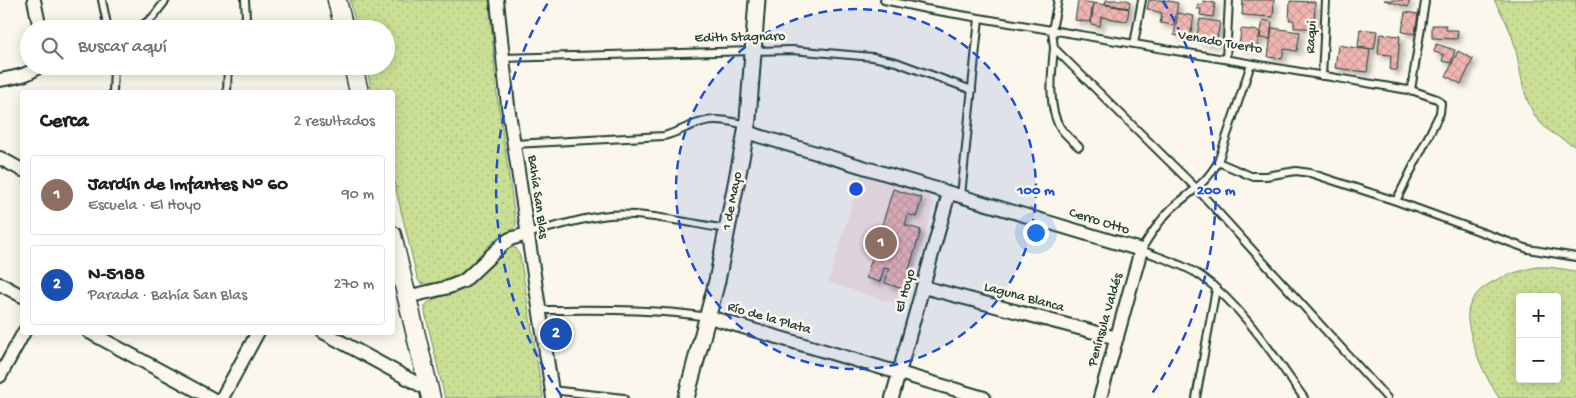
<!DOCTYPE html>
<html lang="es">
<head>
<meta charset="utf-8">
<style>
  body { margin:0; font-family:"Gochi Hand",sans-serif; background:#f6f6f6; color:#202124 }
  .controls { position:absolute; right:15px; bottom:15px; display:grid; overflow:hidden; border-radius:5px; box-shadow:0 2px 12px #0003 }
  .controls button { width:45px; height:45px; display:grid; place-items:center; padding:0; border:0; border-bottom:1px solid #e0e0e0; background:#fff; color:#202124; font:25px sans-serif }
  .you { position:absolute; left:1035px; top:232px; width:18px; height:18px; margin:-12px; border:4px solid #fff; border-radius:50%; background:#1a73e8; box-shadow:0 0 0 8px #1a73e833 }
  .badge { display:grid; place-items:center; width:32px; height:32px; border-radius:50%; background:#2563eb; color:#fff; font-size:16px; font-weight:700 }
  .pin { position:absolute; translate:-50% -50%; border:2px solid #fff; box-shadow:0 1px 5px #0006 }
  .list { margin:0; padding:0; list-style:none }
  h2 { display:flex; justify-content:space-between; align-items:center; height:65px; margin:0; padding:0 20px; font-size:21px }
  h2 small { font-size:16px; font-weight:400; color:#757577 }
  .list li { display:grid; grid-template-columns:32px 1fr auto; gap:15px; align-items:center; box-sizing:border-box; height:80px; margin:0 10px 10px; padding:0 10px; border:1px solid #e0e0e0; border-radius:5px }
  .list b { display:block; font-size:19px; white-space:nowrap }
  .list p { margin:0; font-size:16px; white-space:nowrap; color:#757577 }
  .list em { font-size:16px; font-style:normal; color:#757577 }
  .icon { flex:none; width:28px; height:28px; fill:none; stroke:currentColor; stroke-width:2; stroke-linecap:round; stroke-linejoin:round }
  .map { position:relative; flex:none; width:1576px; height:398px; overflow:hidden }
  .search { position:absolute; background:#fff; box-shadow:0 2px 12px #0003; left:20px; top:20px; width:375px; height:55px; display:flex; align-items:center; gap:12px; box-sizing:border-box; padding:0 18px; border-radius:28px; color:#757577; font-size:19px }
  .panel { position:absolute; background:#fff; box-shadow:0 2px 12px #0003; left:20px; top:90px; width:375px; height:245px; border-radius:5px }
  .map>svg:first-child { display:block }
  .built { fill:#f8e4db }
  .grass { fill:url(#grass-dots); stroke:#748e64; fill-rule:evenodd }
  .building { fill:url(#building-cross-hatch); stroke:#1f3d34; filter:url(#shadow) }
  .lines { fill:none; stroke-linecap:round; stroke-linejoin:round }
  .service-casing { stroke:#1f3d34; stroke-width:10 }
  .minor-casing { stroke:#1f3d34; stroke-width:16 }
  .tertiary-casing { stroke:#1f3d34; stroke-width:19 }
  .secondary-casing { stroke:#1f3d34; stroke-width:21 }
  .service { stroke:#fbf7ec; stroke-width:6 }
  .minor { stroke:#fbf7ec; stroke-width:12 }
  .tertiary { stroke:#fbf7ec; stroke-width:15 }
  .secondary { stroke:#fbf7ec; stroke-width:18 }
  .ring { fill:none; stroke:#1d4ed8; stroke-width:2.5; stroke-dasharray:9 6 }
  .labels { text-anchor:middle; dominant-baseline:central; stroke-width:5; stroke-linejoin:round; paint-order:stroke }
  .street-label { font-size:14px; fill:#1f3d34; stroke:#fbf7ec }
  .centre { fill:#1d4ed8; stroke:#fbf7ec; stroke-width:2.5 }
  .ring-label { font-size:15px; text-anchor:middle; font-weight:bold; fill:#1d4ed8; stroke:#fbf7ec; stroke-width:5; stroke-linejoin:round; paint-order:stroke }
</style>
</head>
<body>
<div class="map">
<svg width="1576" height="398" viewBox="0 0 1576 398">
  <defs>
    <pattern id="grass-dots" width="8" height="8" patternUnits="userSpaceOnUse" patternTransform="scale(1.25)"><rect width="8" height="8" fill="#cadf94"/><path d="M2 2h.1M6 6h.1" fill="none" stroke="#adc080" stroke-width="1.8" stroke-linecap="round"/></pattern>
    <pattern id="building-cross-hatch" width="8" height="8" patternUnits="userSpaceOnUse" patternTransform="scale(1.25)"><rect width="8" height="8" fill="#f1b6b2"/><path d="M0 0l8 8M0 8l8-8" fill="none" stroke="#ce9d9a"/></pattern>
    <filter id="shadow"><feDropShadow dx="4" dy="4" stdDeviation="2.5" flood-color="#0004"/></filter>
  </defs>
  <rect width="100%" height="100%" fill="#fbf7ec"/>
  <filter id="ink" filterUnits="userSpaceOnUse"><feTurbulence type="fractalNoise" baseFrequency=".02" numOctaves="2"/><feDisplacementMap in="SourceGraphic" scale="10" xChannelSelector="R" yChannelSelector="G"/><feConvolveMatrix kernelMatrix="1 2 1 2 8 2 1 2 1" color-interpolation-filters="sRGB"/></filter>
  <g filter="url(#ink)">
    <!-- built -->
    <path class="built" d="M861 175 930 196 934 204 903 306 828 282Z"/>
    <!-- grass -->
    <path class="grass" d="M350 0H489L497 95 516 225C512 232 503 233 497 238 476 255 469 275 439 282 433 283 427 285 420 283L417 277 393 177 392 92H372L366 66H386V29H357Z
      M1494 0H1576V147C1561 138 1546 132 1536 117 1519 92 1521 58 1510 31 1506 20 1499 10 1494 0Z
      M511 247 516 248 520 256 543 398H445L425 312V306C431 296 456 295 467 287 483 276 493 255 511 247Z
      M1537 267H1549L1576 271V398H1499C1487 379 1478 361 1472 339 1470 331 1467 321 1468 313 1471 283 1514 272 1537 267ZM1520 297H1557V379H1520Z"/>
    <!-- building -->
    <path class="building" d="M1106 0H1126L1130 1 1129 8 1105 4Z
      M1149 0H1165L1178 3 1174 25 1160 23 1162 13 1147 9Z
      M1243 0H1274L1273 17 1242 15Z
      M1384 0H1410L1408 7Z
      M1078 1 1093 3 1090 22 1075 20Z
      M1203 1 1215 3 1213 17 1200 15 1201 9H1197L1198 4 1202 5Z
      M1290 1 1315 2 1314 28H1294V20H1289Z
      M1094 3 1129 9 1127 21 1101 17 1100 26 1091 24Z
      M1405 12 1418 14 1415 34 1402 32Z
      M1178 13 1194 16 1190 38 1174 35Z
      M1200 19 1220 22 1216 44 1196 40Z
      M1263 20 1272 22 1270 39 1260 38Z
      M1432 25H1446V30H1458L1457 39 1432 38Z
      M1272 28 1300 32 1297 51 1284 49 1282 59 1268 57Z
      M1241 29 1260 31 1257 49 1239 47Z
      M1360 29 1377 31 1374 49 1358 47Z
      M1380 34 1400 36 1397 70H1390L1391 55 1378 54Z
      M1436 44 1455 50 1451 63 1442 61 1444 55 1434 52Z
      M1338 45 1370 50 1367 72 1335 68Z
      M1458 51 1473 59 1461 84 1446 76Z
      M893 189 922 198 916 217 908 214 905 225 921 230 903 289 885 283 889 269 884 268 880 282 866 278Z"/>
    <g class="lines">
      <defs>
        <path id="service" d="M102 0 108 29
          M884 0 926 9 1414 91 1437 99 1441 103 1440 113 1396 201
          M1058 0 1052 30 1054 48 1197 189 1387 398
          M138 29 153 17 166 0
          M242 29 246 18 245 0
          M1134 44 1142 0
          M1054 48C1052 71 1047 107 1060 127 1065 135 1073 141 1079 147
          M502 58 792 50 873 57 896 62 972 90
          M1226 59 1229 0
          M1251 64 1218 162C1206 184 1189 193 1171 209 1159 221 1150 235 1141 250 1161 258 1183 264 1201 276 1243 307 1274 356 1304 398
          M1322 76 1326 0
          M1411 90 1425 2
          M113 92 114 66
          M227 92 228 66
          M514 144 664 136C679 132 691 124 706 121 719 118 733 122 746 125
          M1218 162 1251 176H1266L1296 171 1310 173 1396 201 1528 249 1576 257
          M961 196 979 18
          M527 234C554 227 581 218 609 215 643 212 693 224 727 229
          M538 310C595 310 651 308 708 317
          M551 390 624 398
          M1196 398 1216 289"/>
        <path id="minor" d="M34 0 40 29
          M497 0 508 106 553 398
          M0 80C14 77 28 76 39 66
          M746 132 1141 250 1100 398
          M0 158 22 170
          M0 284 22 296
          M923 287 1117 338
          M407 297 449 287 464 281 503 244 510 239 527 234
          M709 317 984 398
          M89 332 211 398
          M323 332 429 390
          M0 376 24 332
          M222 398 258 332
          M892 398 949 193"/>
        <path id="tertiary" d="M686 398 717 281 744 143 748 119 757 0"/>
        <path id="secondary" d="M337 0 344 29
          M353 66 359 92
          M392 235 431 398"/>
      </defs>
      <!-- service casing -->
      <use href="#service" class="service-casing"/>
      <!-- minor casing -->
      <use href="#minor" class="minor-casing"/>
      <!-- tertiary casing -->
      <use href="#tertiary" class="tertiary-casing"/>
      <!-- secondary casing -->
      <use href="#secondary" class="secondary-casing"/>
      <!-- service -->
      <use href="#service" class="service"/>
      <!-- minor -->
      <use href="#minor" class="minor"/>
      <!-- tertiary -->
      <use href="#tertiary" class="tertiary"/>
      <!-- secondary -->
      <use href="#secondary" class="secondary"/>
    </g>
  </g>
  <!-- distance rings -->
  <circle cx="856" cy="189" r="180" fill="#1d4ed8" fill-opacity=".12"/>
  <g class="ring">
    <circle cx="856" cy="189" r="180"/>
    <path d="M561 395A360 360 0 0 1 549 1M1163 1A360 360 0 0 1 1151 395"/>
  </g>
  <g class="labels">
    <!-- street labels -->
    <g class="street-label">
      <text transform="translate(1312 37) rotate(-87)">Raqui</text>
      <text transform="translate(740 38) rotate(-1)">Edith Stagnaro</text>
      <text transform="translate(1220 43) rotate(10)">Venado Tuerto</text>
      <text transform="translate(537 197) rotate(82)">Bahía San Blas</text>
      <text transform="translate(733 201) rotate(-79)">1 de Mayo</text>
      <text transform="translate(1099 222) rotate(17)">Cerro Otto</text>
      <text transform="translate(906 291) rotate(-74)">El Hoyo</text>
      <text transform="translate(1024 298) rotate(15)">Laguna Blanca</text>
      <text transform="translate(769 319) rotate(16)">Río de la Plata</text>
      <text transform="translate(1106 320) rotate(-74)">Península Valdés</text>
    </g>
  </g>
  <circle cx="856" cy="189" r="8" class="centre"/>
  <g class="ring-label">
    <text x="1036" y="194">100 m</text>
    <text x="1216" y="194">200 m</text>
  </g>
</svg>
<div class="controls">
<button>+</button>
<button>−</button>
</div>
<div class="you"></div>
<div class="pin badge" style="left:881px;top:243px;background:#8d6e63">1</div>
<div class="pin badge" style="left:556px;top:334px;background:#1a4fb4">2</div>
<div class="search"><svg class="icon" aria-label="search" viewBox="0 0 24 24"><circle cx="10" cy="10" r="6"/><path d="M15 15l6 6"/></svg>Buscar aquí</div>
<section class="panel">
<h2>Cerca<small>2 resultados</small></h2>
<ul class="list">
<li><span class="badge" style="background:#8d6e63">1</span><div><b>Jardín de Imfantes N° 60</b><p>Escuela · El Hoyo</p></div><em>90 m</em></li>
<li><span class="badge" style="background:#1a4fb4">2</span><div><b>N-5188</b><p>Parada · Bahía San Blas</p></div><em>270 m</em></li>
</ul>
</section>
</div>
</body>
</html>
